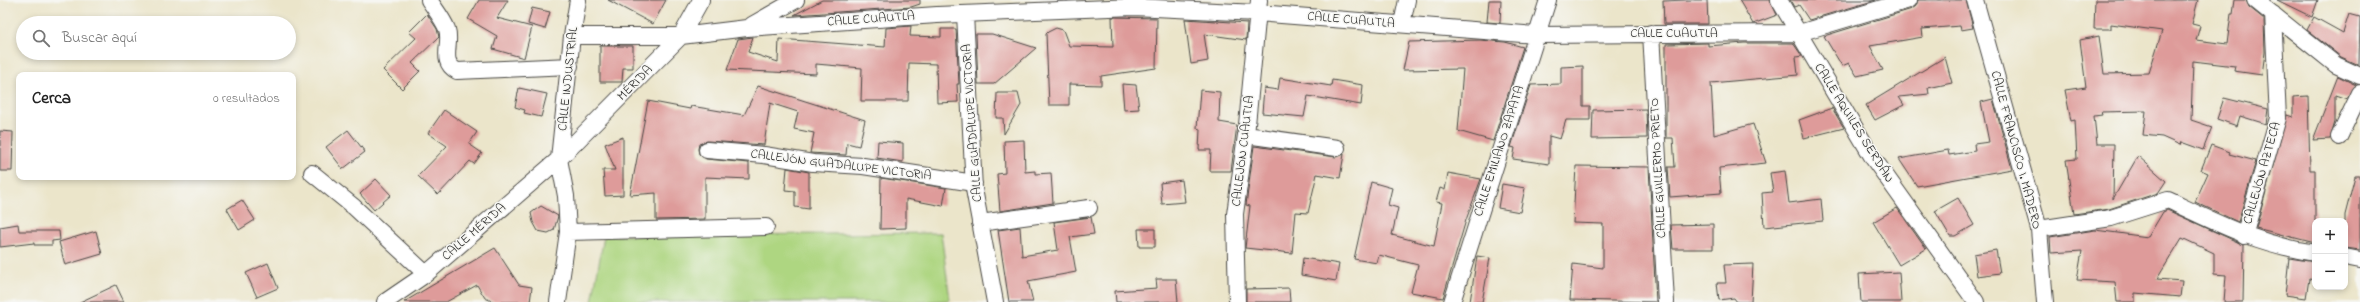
<!DOCTYPE html>
<html lang="es">
<head>
<meta charset="utf-8">
<style>
  body { margin:0; font-family:"Indie Flower",sans-serif; background:#f6f6f6; color:#222 }
  .controls { position:absolute; right:12px; bottom:12px; display:grid; overflow:hidden; border-radius:8px; box-shadow:0 2px 6px #0003 }
  .controls button { width:36px; height:36px; display:grid; place-items:center; padding:0; border:0; border-bottom:1px solid #e0e0e0; background:#fff; color:#222; font:20px sans-serif }
  .list { margin:0; padding:0; list-style:none }
  h2 { display:flex; justify-content:space-between; align-items:center; height:52px; margin:0; padding:0 16px; font-size:17px }
  h2 small { font-size:13px; font-weight:400; color:#767676 }
  .icon { flex:none; width:22px; height:22px; fill:none; stroke:currentColor; stroke-width:2; stroke-linecap:round; stroke-linejoin:round }
  .map { position:relative; flex:none; width:2360px; height:302px; overflow:hidden }
  .search { position:absolute; background:#fff; box-shadow:0 2px 6px #0003; left:16px; top:16px; width:280px; height:44px; display:flex; align-items:center; gap:10px; box-sizing:border-box; padding:0 14px; border-radius:22px; color:#767676; font-size:15px }
  .panel { position:absolute; background:#fff; box-shadow:0 2px 6px #0003; left:16px; top:72px; width:280px; height:108px; border-radius:8px }
  .map>svg:first-child { display:block }
  .green { fill:#aed681; stroke:#6c8056 }
  .building { fill:#de9b9a }
  .lines { fill:none; stroke-linecap:round; stroke-linejoin:round }
  .minor-casing { stroke:#484743; stroke-width:18 }
  .minor { stroke:#fff; stroke-width:16 }
  .labels { text-anchor:middle; dominant-baseline:central; stroke-width:3; stroke-linejoin:round; paint-order:stroke }
  .street-label { font-size:13px; fill:#2b2b2b; stroke:#f6f6f2 }
</style>
</head>
<body>
<div class="map">
<svg width="2360" height="302" viewBox="0 0 2360 302">
  <rect width="100%" height="100%" fill="#f6f6f2"/>
  <filter id="ink" filterUnits="userSpaceOnUse"><feTurbulence type="fractalNoise" baseFrequency=".025" numOctaves="2"/><feDisplacementMap in="SourceGraphic" scale="8" xChannelSelector="R" yChannelSelector="G"/><feConvolveMatrix kernelMatrix="1 2 1 2 8 2 1 2 1" color-interpolation-filters="sRGB"/></filter>
  <filter id="wash" filterUnits="userSpaceOnUse"><feTurbulence type="fractalNoise" baseFrequency=".012" numOctaves="4" result="noise"/><feDisplacementMap in="SourceGraphic" scale="16" xChannelSelector="R" yChannelSelector="G"/><feGaussianBlur stdDeviation="0.9" result="paint"/><feColorMatrix in="noise" values="0 0 0 0 0 0 0 0 0 0 0 0 0 0 0 0 0 1.4 0 .05"/><feComposite in="paint" operator="in"/></filter>
  <g filter="url(#wash)">
    <rect width="100%" height="100%" fill="#ebe5ca"/>
    <!-- green -->
    <path class="green" d="M941 233 950 300 920 302H592L604 236Z"/>
    <g id="blocks">
      <!-- building -->
      <path class="building" d="M479 0H508L497 18 532 27 524 58 493 49 497 36 468 19Z
        M608 0H666L653 24Z
        M822 0H920V4L911 7 794 15Z
        M1489 0H1501L1500 23 1487 22Z
        M1686 0H1707L1708 24H1664L1663 1Z
        M1739 0H1770L1777 15 1753 24Z
        M1790 0H1876L1809 20 1799 5 1794 7Z
        M1918 0H1966L1973 28 1961 30 1960 26 1922 29 1923 37 1870 46 1883 70 1857 76 1849 63 1842 66 1824 36 1912 9 1916 6Z
        M2095 0H2198L2192 24 2200 26 2196 40 2227 44 2231 14H2233L2235 0H2246L2249 7 2264 19 2265 52 2262 75 2234 71 2235 66 2193 61 2191 120 2212 127 2203 150 2181 142 2180 145 2162 137 2143 135 2146 111 2101 112 2102 115 2094 116 2097 144H2114L2113 199 2138 156 2166 181 2158 193 2109 209 2074 214 2066 160 2077 159 2075 120 2071 121 2065 90 2086 87 2080 40 2099 36 2104 74 2149 73 2162 31 2111 24V29H2094Z
        M2277 0H2318L2312 17Z
        M532 8 550 12 545 29 528 24Z
        M427 14 437 29 439 37 412 63 420 71 402 89 383 70 416 38 409 32Z
        M2349 14 2360 17 2359 65 2341 57 2307 30 2314 17 2343 33Z
        M1112 17 1157 18 1156 68 1101 76V85L1069 84V105H1049L1046 34 1048 32 1056 28 1063 30 1069 46 1113 47Z
        M1185 19 1247 23 1246 40 1204 34 1208 61 1191 64Z
        M911 26 910 36 941 37V29H956L959 84H957L958 102 937 103 936 64 909 63 908 101H861L862 68 816 64V74L727 70 738 39 753 37 748 52 778 62 779 39 885 47 886 28Z
        M976 34H992L1036 48 994 84H978Z
        M1480 40 1505 42 1523 47 1493 141 1458 131 1463 69 1403 70 1409 42Z
        M1708 43V46L1744 43H1793L1802 56 1796 57 1798 75 1711 83 1714 135 1753 124 1766 163 1719 168 1721 193 1670 197 1668 167H1675L1673 138H1666V44Z
        M600 46H633V68H623L622 82H600Z
        M1945 57 1952 83 1928 88 1929 94 1899 97 1904 105 1875 120 1866 105Z
        M1583 66V106H1590V120H1566L1560 139 1549 136V164L1513 159 1515 148 1511 147 1531 85 1561 84V67Z
        M2338 76 2356 85 2347 99 2335 95V122L2330 139 2313 140Z
        M1280 78 1331 86 1332 80 1363 85 1361 105 1308 96 1304 117 1262 113 1264 88 1278 90Z
        M1122 84 1136 85 1139 109 1124 110Z
        M758 86 865 120 859 146 847 143 846 155 810 153 814 133 794 129 798 112 770 103 764 145 707 141 699 144 698 149 699 154 706 159 749 163V179L705 177V219L656 220V193L630 195 648 101 690 109 691 106 744 115Z
        M519 88 547 94 541 117 524 113 525 110 515 107Z
        M1200 90 1220 92 1219 122 1237 125 1231 171H1210L1211 150H1199L1200 129 1197 128Z
        M997 93H1018L1021 105 1004 134 1003 118H996Z
        M2308 96 2310 170H2315V243L2256 228 2287 115 2293 117V97Z
        M2224 98 2268 109 2266 124 2240 116 2237 126 2217 119Z
        M1993 99 2012 169 1917 186 1899 159 1948 150 1949 155 1975 151 1974 144 1989 142 1981 102Z
        M1832 108 1844 128 1804 138 1799 120Z
        M1646 109 1647 138 1592 139 1593 110Z
        M444 110 477 132 469 144 482 153 474 164 470 161 438 195 418 176 447 146 428 133Z
        M348 130 365 152 343 169 326 147Z
        M0 131 13 132 12 171H0Z
        M623 137V195L605 196 603 170H615L605 144Z
        M1024 140 1025 172 1035 171V174L1051 173 1053 203 1000 211 997 174 1005 173 1004 141Z
        M878 141 903 143V162L877 158Z
        M2211 145 2230 152 2229 154 2256 161 2238 222 2195 202 2208 173 2201 170Z
        M1254 146 1336 157 1344 154 1340 178 1317 174 1308 213 1296 212 1292 253 1245 248 1250 206 1246 205Z
        M1576 166 1649 167 1656 302 1570 300 1573 264 1603 268V224L1573 223Z
        M787 168 809 172V209L795 207V191L785 190Z
        M1785 171 1789 203 1821 199 1823 221 1764 227 1762 193 1773 192 1770 173Z
        M1448 173 1481 179 1466 220 1443 298 1411 292 1418 265 1379 255 1377 263 1354 259 1371 182 1392 188 1388 205 1398 208 1392 235 1434 246 1442 203 1436 202 1440 188 1445 190Z
        M2355 176H2360V250L2345 248V215Z
        M881 178 946 188 943 206 906 199V228L880 229Z
        M376 179 391 195 374 210 360 194Z
        M1182 180 1185 202 1162 204 1160 183Z
        M1502 184 1525 188 1520 212 1498 208Z
        M1958 198 1974 225 1955 236H1950L1935 211Z
        M242 200 255 220 239 230 227 209Z
        M541 206 558 216 554 230 548 233 538 231 533 222 531 213Z
        M1897 208 1926 249 1899 265 1873 222Z
        M2167 210 2244 245 2243 302H2224L2226 275 2214 274V253L2182 238 2157 279 2182 281 2180 297 2135 293V302H2117L2115 282 2077 280 2082 251 2051 253 2050 237 2095 230 2148 237 2163 212Z
        M1091 217 1094 234 1070 237 1076 272 1028 281 1033 302H1009L998 230 1020 227 1022 256 1058 250 1054 222Z
        M18 224 19 231H59L60 240 52 241V245H34V243L0 247V227Z
        M1713 224V249H1673L1671 225Z
        M1138 229H1155V247H1139Z
        M96 231 102 254 65 265 59 242Z
        M495 248 519 285 532 287 530 302H494L485 298 477 285 446 302H404Z
        M1996 250 2000 273 1977 276 1974 254Z
        M1477 256 1490 258 1482 302H1470Z
        M1303 258 1339 264 1336 281 1301 275Z
        M2289 258 2315 262V280L2309 279 2306 298 2285 295Z
        M268 263 278 288 257 297 246 273Z
        M1753 264 1751 302H1737L1734 298 1719 300 1717 283H1726L1724 265Z
        M1899 272 1901 302H1861L1859 274Z
        M1156 279H1176L1178 302H1116L1115 291 1157 288Z
        M116 285 124 302H80Z
        M1289 288 1290 302H1246V289Z"/>
    </g>
  </g>
  <g filter="url(#ink)">
    <use href="#blocks" fill-opacity="0" stroke="#484743" stroke-width="1"/>
    <g class="lines">
      <defs>
        <path id="minor" d="M429 0C435 9 443 19 447 29 452 44 439 62 457 71L570 66
          M1779 0 1873 158 1976 302
          M1975 0 2039 229 2045 302
          M2255 0 2336 65 2360 76
          M965 14 974 189 995 302
          M1402 24 1407 0
          M752 25 796 0
          M1651 33 1666 302
          M572 36H681L747 28 937 15 1134 7 1257 13 1536 35 1799 33 1909 0
          M1246 135 1337 148
          M2339 137 2360 93
          M707 150 764 155 813 163 863 166 974 183
          M312 173 354 207 426 274
          M980 223 1089 208
          M2039 229 2111 218 2168 200C2219 224 2257 244 2315 253
          M568 232 766 227
          M2244 236 2278 118 2273 14
          M2345 257 2360 260
          M385 302 426 274 559 159 681 36 701 0
          M558 302 568 232 566 196 559 159 572 36 578 0
          M1237 302 1235 214 1246 135 1259 0
          M1452 302 1548 0"/>
      </defs>
      <!-- minor casing -->
      <use href="#minor" class="minor-casing"/>
      <!-- minor -->
      <use href="#minor" class="minor"/>
    </g>
  </g>
  <g class="labels">
    <!-- street labels -->
    <g class="street-label">
      <text transform="translate(871 19) rotate(-4)">CALLE CUAUTLA</text>
      <text transform="translate(1351 20) rotate(5)">CALLE CUAUTLA</text>
      <text x="1674" y="33">CALLE CUAUTLA</text>
      <text transform="translate(568 79) rotate(-84)">CALLE INDUSTRIAL</text>
      <text transform="translate(635 83) rotate(-45)">MÉRIDA</text>
      <text transform="translate(972 123) rotate(-94)">CALLE GUADALUPE VICTORIA</text>
      <text transform="translate(1854 123) rotate(58)">CALLE AQUILES SERDÁN</text>
      <text transform="translate(2016 150) rotate(75)">CALLE FRANCISCO I. MADERO</text>
      <text transform="translate(1243 151) rotate(-83)">CALLEJÓN CUAUTLA</text>
      <text transform="translate(1499 151) rotate(-72)">CALLE EMILIANO ZAPATA</text>
      <text transform="translate(841 165) rotate(7)">CALLEJÓN GUADALUPE VICTORIA</text>
      <text transform="translate(1658 168) rotate(-93)">CALLE GUILLERMO PRIETO</text>
      <text transform="translate(2262 173) rotate(-74)">CALLEJÓN AZTECA</text>
      <text transform="translate(474 232) rotate(-41)">CALLE MÉRIDA</text>
    </g>
  </g>
</svg>
<div class="controls">
<button>+</button>
<button>−</button>
</div>
<div class="search"><svg class="icon" aria-label="search" viewBox="0 0 24 24"><circle cx="10" cy="10" r="6"/><path d="M15 15l6 6"/></svg>Buscar aquí</div>
<section class="panel">
<h2>Cerca<small>0 resultados</small></h2>
<ul class="list">
</ul>
</section>
</div>
</body>
</html>
